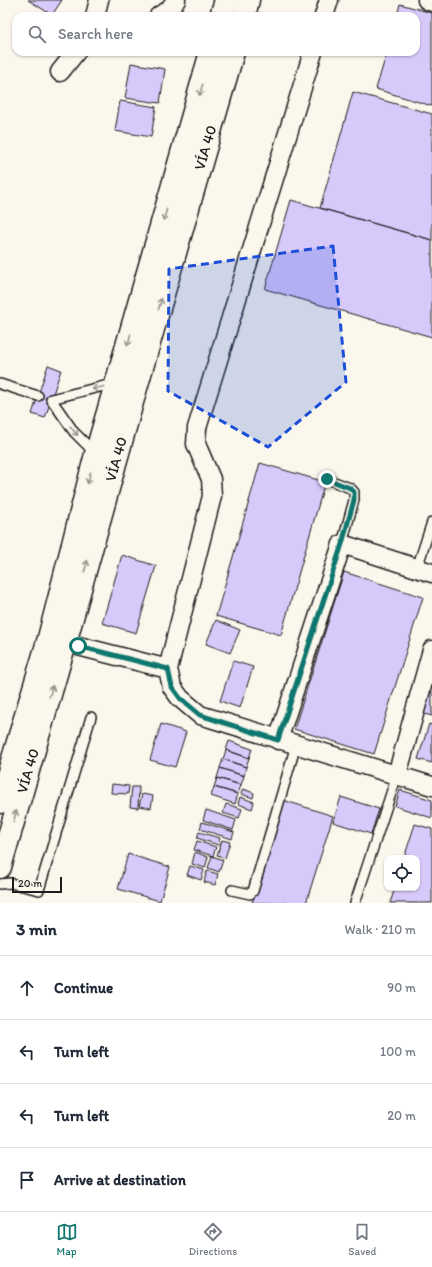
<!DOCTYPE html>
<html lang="en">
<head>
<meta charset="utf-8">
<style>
  body { margin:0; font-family:Itim,sans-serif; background:#f6f6f7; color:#1f2937 }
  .controls { position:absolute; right:12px; bottom:12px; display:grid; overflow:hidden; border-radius:8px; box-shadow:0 1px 3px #0004 }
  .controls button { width:36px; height:36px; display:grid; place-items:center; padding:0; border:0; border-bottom:1px solid #e0e1e3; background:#fff; color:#1f2937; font:20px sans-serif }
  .scale { position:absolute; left:12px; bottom:10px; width:50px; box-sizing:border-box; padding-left:4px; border:2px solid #1c1c1c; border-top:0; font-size:11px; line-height:14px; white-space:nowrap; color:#1c1c1c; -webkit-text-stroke:3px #fbf7ec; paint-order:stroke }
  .stop { position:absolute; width:12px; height:12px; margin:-9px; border:3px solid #0f766e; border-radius:50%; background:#fff }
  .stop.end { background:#0f766e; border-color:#fff; box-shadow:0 1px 4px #0008 }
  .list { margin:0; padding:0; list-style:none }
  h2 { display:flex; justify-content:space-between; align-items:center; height:52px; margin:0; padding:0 16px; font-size:17px }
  h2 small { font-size:13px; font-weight:400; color:#747a83 }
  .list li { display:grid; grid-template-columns:26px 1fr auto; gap:12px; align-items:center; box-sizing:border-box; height:64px; padding:0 16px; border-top:1px solid #e0e1e3 }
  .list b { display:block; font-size:15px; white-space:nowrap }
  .list em { font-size:13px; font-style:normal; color:#747a83 }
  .icon { flex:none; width:22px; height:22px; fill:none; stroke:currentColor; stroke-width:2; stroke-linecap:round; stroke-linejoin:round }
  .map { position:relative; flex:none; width:432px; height:903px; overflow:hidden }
  .search { position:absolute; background:#fff; box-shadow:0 1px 3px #0004; left:12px; right:12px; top:12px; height:44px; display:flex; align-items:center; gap:10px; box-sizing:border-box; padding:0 14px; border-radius:12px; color:#747a83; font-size:15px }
  .sheet { height:308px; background:#fff }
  nav { display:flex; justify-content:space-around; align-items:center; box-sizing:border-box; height:56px; border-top:1px solid #e0e1e3; background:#fff; font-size:11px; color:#747a83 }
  nav a { display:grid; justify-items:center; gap:2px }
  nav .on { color:#0f766e }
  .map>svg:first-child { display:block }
  .building { fill:#d8c9fb; stroke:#1c1c1c }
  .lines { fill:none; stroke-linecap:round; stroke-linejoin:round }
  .service-casing { stroke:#1c1c1c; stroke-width:12 }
  .minor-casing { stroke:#1c1c1c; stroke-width:21 }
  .trunk-casing { stroke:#1c1c1c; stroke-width:25 }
  .service { stroke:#fbf7ec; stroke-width:9 }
  .minor { stroke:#fbf7ec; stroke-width:18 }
  .trunk { stroke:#fbf7ec; stroke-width:22 }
  .oneway { stroke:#97948e }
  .route { stroke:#0f766e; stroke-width:5 }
  .marked { fill:#1d4ed8; fill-opacity:0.2; stroke:#1d4ed8; stroke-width:3; stroke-dasharray:8 5; stroke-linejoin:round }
  .labels { text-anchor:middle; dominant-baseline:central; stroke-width:4; stroke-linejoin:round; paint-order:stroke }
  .street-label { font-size:15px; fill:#1c1c1c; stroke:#fbf7ec }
</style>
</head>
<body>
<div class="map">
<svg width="432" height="903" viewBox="0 0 432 903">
  <rect width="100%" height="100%" fill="#fbf7ec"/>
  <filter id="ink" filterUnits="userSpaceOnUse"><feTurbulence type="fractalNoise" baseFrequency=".025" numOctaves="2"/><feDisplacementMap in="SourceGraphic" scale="8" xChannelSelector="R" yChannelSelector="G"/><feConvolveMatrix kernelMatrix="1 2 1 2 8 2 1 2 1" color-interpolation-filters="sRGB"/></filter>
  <g filter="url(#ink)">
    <!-- building -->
    <path class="building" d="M28 0H62L52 15Z
      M400 4 432 13V106L376 89 387 52H416V16H397Z
      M131 63 165 69 160 103 125 98Z
      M353 92 432 114V240L320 208Z
      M120 101 156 107 151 137 115 131Z
      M291 200 432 240V337L265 289Z
      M48 365 61 370 45 418 32 414Z
      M260 463 325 482 281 635 216 616Z
      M122 555 156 566 136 633 102 623Z
      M344 572 423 597 374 754 294 729Z
      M216 620 240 630 230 653 206 644Z
      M233 661 253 667 240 708 220 701Z
      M432 676V716L421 713Z
      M161 724 186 732 175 767 150 760Z
      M429 724 432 725V763L418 759Z
      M229 741 252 749 249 758 226 750Z
      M226 750 249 758 246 767 223 759Z
      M223 759 246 767 244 776 220 768Z
      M220 768 244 776 241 785 217 778Z
      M217 778 241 785 238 794 214 787Z
      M112 784 129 786 128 794 111 793Z
      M132 787H139L138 808 130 807Z
      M214 787 238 794 235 804 211 796Z
      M243 789 254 793 253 798 241 794Z
      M400 790 432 800V818L395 806Z
      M142 794 153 796 151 808 139 806Z
      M240 797 254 802 252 809 238 804Z
      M341 797 379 809 371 834 333 822Z
      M283 800 333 816 306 903H252Z
      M226 804 242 809 239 818 223 813Z
      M206 810 236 820 233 830 203 820Z
      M202 822 234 832 232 839 200 829Z
      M415 824 432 829V903H390L395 888H417V858H404Z
      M199 832 220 838 218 845 197 838Z
      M222 840 230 842 225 858 217 855Z
      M197 841 216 847 213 856 194 850Z
      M195 852 208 857 205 868 192 864Z
      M128 854 170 867 160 901 118 889Z
      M212 856 223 860 219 872 208 868Z
      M190 866 204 870 201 880 187 875Z
      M207 871 218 874 215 885 204 882Z"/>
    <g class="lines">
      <defs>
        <path id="service" d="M0 384 38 396
          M95 453 74 432 51 399 116 383
          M327 479 350 488 354 492V500L342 544
          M417 568 432 522
          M0 884 10 883 39 890 91 717
          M232 890 250 894 253 891 296 745
          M355 903 397 775"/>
        <path id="minor" d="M427 0 432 2
          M95 16 99 0
          M159 16 169 10 176 0
          M324 16 329 0
          M313 52 197 428 196 444 211 479 212 496 168 669 172 687 180 698 200 715 432 786
          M60 72 76 52
          M51 639 168 669
          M278 740 342 544 432 573
          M397 775 432 650"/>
        <g id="trunk">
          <path d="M221 16 226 0"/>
          <path d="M244 16 248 0"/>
          <path d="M0 802 49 638 96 454 211 52"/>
          <path id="s1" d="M0 867 65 643 136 388 233 52"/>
        </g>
      </defs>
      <!-- service casing -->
      <use href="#service" class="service-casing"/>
      <!-- minor casing -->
      <use href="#minor" class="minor-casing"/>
      <!-- trunk casing -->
      <use href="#trunk" class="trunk-casing"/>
      <!-- service -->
      <use href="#service" class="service"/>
      <!-- minor -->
      <use href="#minor" class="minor"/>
      <!-- trunk -->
      <use href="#trunk" class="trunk"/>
    </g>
    <!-- one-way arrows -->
    <defs><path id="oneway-shaft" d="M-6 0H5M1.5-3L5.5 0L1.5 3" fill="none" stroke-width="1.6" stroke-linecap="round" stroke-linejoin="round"/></defs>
    <g class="oneway">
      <use href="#oneway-shaft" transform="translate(201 90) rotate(106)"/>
      <use href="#oneway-shaft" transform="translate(165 215) rotate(106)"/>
      <use href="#oneway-shaft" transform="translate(160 304) rotate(-74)"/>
      <use href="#oneway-shaft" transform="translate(129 340) rotate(106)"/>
      <use href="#oneway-shaft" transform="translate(98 388) rotate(166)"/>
      <use href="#oneway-shaft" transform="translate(74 431) rotate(51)"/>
      <use href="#oneway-shaft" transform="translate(89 478) rotate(104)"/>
      <use href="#oneway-shaft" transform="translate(86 566) rotate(-75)"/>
      <use href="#oneway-shaft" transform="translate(51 691) rotate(-74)"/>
      <use href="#oneway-shaft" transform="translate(15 816) rotate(-74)"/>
    </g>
  </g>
  <g class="lines" filter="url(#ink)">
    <!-- route -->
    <path class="route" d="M78 646 168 669 172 687 180 698 200 715 278 740 342 544 354 500V492L350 488 327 479"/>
  </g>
  <!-- marked area -->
  <path class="marked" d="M333 246 346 382 268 447 168 391 169 269Z"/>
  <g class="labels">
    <!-- street labels -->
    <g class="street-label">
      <text stroke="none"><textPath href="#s1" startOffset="748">VÍA 40</textPath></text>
      <text stroke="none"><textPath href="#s1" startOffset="424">VÍA 40</textPath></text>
      <text stroke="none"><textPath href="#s1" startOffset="100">VÍA 40</textPath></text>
    </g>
  </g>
</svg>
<div class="controls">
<button><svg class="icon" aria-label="locate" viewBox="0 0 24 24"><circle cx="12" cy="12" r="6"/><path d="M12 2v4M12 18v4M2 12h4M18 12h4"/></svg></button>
</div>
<div class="scale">20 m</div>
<div class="stop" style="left:78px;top:646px"></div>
<div class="stop end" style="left:327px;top:479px"></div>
<div class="search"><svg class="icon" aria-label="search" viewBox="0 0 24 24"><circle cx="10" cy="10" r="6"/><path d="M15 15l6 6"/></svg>Search here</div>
</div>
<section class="sheet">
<h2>3 min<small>Walk · 210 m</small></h2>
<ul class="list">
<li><svg class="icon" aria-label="ahead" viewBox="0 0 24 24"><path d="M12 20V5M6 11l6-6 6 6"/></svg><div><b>Continue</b></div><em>90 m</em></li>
<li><svg class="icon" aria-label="left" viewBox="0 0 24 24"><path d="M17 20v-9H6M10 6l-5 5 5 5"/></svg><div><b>Turn left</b></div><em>100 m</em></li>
<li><svg class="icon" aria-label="left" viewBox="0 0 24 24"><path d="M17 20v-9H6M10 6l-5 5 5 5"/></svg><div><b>Turn left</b></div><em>20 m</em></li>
<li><svg class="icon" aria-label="arrive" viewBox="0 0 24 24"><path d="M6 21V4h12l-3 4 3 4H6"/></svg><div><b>Arrive at destination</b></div></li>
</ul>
</section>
<nav>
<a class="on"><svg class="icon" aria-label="map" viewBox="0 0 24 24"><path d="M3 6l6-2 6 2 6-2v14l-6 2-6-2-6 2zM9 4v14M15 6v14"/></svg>Map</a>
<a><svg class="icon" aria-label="directions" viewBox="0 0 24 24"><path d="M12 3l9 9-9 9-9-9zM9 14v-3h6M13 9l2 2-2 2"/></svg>Directions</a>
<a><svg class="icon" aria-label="saved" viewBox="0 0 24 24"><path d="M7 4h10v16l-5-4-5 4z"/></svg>Saved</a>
</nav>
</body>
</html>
